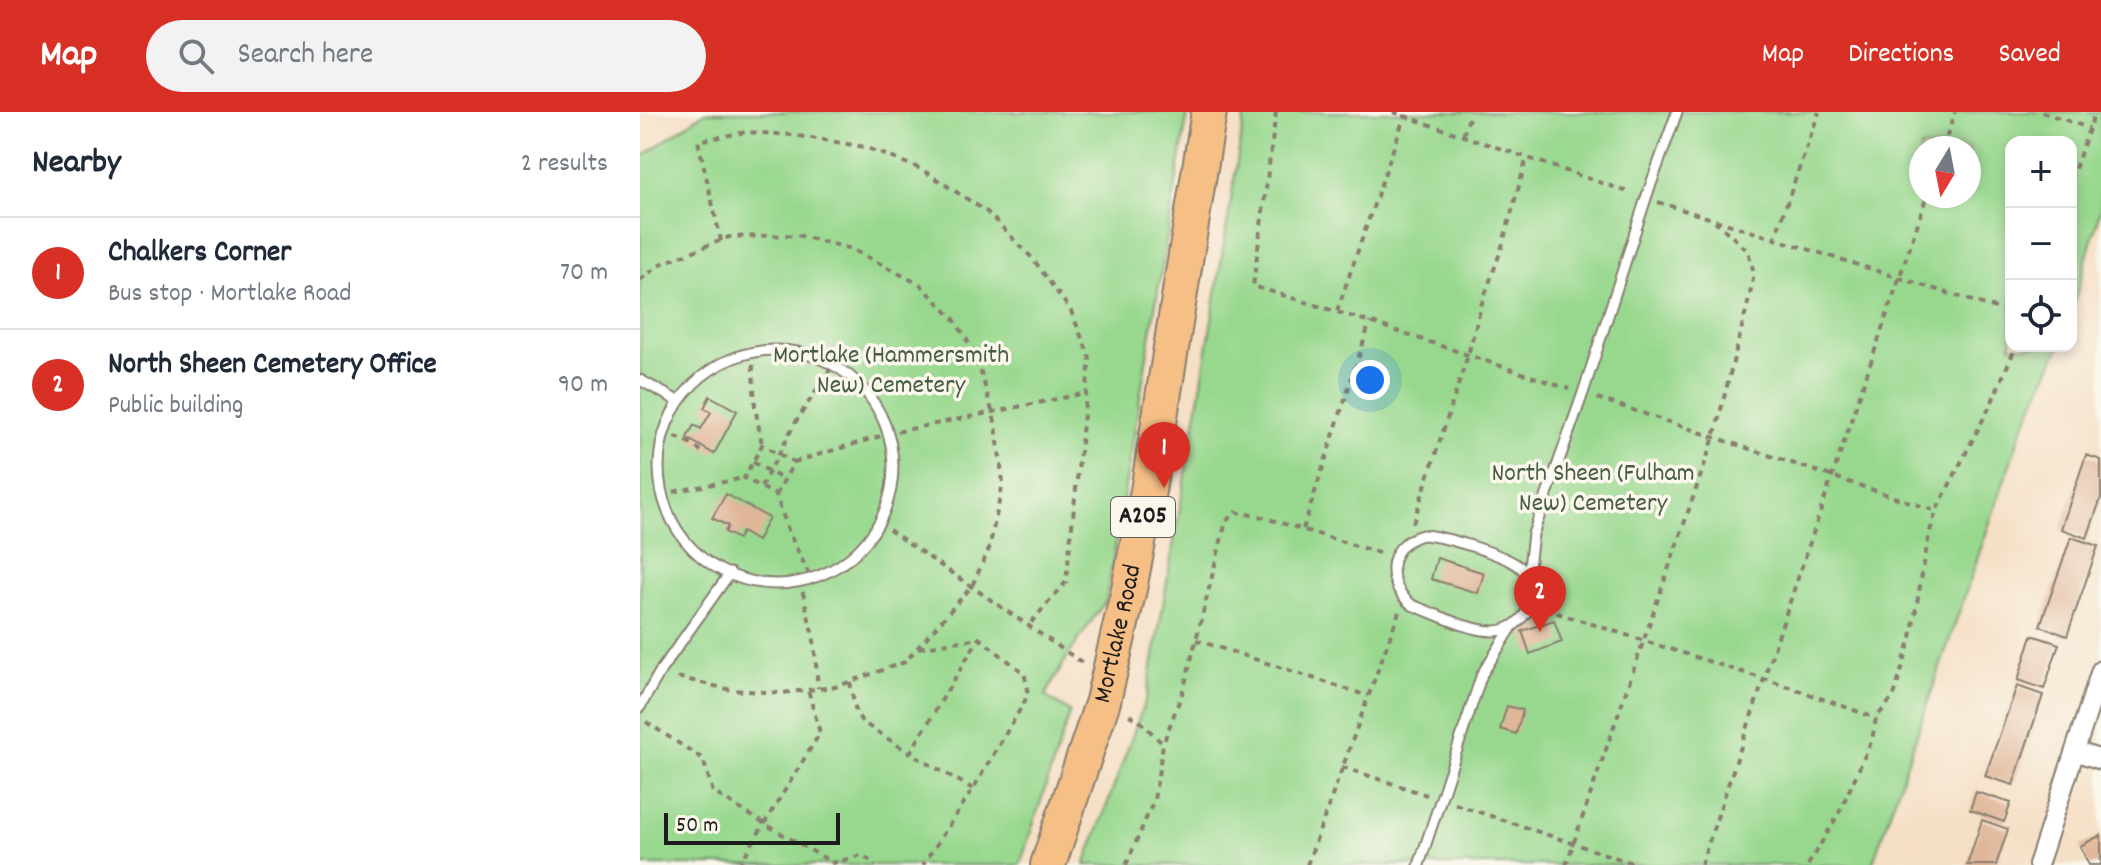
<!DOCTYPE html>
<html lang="en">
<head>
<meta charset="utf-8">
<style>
  body { margin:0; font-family:Dekko,sans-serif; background:#f2f2f3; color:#1f2937 }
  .controls { position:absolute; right:24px; top:24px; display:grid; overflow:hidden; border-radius:16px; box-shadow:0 4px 12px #0003 }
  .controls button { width:72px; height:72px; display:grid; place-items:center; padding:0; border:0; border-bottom:2px solid #e0e1e3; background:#fff; color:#1f2937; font:40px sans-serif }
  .compass { position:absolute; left:1269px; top:24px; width:72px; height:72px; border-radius:50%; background:#fff; box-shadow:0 4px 12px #0003; rotate:190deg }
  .scale { position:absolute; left:24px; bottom:20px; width:176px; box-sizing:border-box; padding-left:8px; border:4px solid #1c1c1c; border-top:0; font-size:22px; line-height:28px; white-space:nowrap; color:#1c1c1c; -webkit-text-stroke:6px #fbf7ec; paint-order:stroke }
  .you { position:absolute; left:730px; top:268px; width:28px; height:28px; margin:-20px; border:6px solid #fff; border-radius:50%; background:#1a73e8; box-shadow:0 0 0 12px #1a73e833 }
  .badge { display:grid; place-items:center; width:52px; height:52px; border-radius:50%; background:#d93025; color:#fff; font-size:26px; font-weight:700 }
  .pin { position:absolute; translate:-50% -66px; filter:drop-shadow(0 2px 4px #0008) }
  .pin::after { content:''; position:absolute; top:42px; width:28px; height:24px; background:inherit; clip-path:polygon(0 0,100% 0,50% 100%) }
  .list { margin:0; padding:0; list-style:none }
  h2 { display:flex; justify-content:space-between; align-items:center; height:104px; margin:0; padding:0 32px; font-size:34px }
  h2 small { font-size:26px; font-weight:400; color:#747a83 }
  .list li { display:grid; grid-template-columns:52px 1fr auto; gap:24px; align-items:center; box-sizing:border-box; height:112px; padding:0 32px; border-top:2px solid #e0e1e3 }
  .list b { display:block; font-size:30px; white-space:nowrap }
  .list p { margin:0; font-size:26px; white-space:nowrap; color:#747a83 }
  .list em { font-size:26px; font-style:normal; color:#747a83 }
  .icon { flex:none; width:44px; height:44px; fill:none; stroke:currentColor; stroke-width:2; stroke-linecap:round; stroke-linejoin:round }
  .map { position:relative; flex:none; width:1461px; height:753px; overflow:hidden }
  header { display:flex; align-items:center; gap:48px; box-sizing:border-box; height:112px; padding:0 40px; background:#d93025; color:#fff }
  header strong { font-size:38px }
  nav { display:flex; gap:44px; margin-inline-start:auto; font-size:28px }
  .search { width:560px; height:72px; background:#f2f2f3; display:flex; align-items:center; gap:20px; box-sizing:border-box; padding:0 28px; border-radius:44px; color:#747a83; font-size:30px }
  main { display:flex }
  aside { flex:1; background:#fff }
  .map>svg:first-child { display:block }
  .green { fill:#98d88e; stroke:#5a7a55; stroke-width:2; fill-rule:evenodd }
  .building { fill:#e0b699 }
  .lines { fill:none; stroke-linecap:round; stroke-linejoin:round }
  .lane-casing { stroke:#887e70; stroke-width:13 }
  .street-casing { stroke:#887e70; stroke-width:22 }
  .highway-casing { stroke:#887e70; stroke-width:38 }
  .path { stroke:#887e70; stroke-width:4; stroke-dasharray:6 6; stroke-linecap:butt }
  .lane { stroke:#fff; stroke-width:9 }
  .street { stroke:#fff; stroke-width:18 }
  .highway { stroke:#f5bf86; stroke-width:34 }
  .labels { text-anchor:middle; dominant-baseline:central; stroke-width:7; stroke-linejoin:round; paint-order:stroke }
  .shield { fill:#fbf7ec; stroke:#5f5e5a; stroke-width:2 }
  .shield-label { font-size:24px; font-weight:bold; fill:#1c1c1c }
  .park-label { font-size:26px; fill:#475e44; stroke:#fbf7ec }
  .street-label { font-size:26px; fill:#1c1c1c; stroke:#fbf7ec }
</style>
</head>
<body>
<header>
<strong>Map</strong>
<div class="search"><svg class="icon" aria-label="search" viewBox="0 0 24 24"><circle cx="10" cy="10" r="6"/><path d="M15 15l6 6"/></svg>Search here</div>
<nav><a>Map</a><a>Directions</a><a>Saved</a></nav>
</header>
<main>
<aside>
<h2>Nearby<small>2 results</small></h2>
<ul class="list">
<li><span class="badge">1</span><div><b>Chalkers Corner</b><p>Bus stop · Mortlake Road</p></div><em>70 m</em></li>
<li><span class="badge">2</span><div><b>North Sheen Cemetery Office</b><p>Public building</p></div><em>90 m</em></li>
</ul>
</aside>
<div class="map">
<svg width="1461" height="753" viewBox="0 0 1461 753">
  <rect width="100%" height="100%" fill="#fbf7ec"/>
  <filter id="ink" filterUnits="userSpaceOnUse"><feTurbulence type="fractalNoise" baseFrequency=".0125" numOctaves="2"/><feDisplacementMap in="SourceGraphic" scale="16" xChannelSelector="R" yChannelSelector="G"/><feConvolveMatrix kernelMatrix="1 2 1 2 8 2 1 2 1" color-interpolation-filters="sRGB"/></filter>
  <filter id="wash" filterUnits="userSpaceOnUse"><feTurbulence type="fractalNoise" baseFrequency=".006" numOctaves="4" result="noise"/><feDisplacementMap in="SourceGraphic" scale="32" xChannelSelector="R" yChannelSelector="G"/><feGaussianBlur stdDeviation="1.8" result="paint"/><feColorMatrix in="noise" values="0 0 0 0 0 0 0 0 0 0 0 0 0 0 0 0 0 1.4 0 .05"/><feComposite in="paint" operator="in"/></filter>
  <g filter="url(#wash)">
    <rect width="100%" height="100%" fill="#f5dfc5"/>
    <!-- green -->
    <path class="green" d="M65 0H548L466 488 429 542 405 584 430 600 380 753H0V46Z
      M605 0H1461V95L1431 202V30H1371V234H1420L1382 317 1232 753H445L507 584 560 282ZM1281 36H1329V84H1281Z"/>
    <g id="blocks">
      <!-- building -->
      <path class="building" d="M70 284 97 299 74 342 47 326 54 313 61 317 71 300 64 296Z
        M1446 343 1461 348V386L1447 426 1421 417Z
        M86 382 129 406 117 429 102 420 98 427 85 420 88 414 72 406Z
        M1431 425 1458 434 1427 524 1400 514Z
        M797 446 844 461 838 481 791 467Z
        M914 508 922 530 890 542 882 519Z
        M1392 523 1419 532 1404 577 1378 568Z
        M1377 574 1403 583 1373 673 1345 664Z
        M867 594 883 598 876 622 860 617Z
        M1336 680 1371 691 1364 710 1330 698Z
        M1342 708 1368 717 1356 753H1327Z
        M1461 723V753H1449L1440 734Z"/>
    </g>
  </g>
  <g filter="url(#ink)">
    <use href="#blocks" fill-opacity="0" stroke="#887e70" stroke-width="2"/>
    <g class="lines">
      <defs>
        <path id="lane" d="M19 355a117 117 0 1 1 234 0a117 117 0 1 1-234 0Z
          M0 268 38 289
          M782 423C803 424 865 442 881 456 906 478 885 519 854 519 829 519 796 502 772 493 745 472 745 433 782 423Z
          M888 464 893 422 943 281 1006 86 1037 0
          M0 595 21 558 90 461
          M779 753 842 562 872 515"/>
        <path id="street" d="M1435 639 1461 648
          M1398 753 1461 558"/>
        <g id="highway">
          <path id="s1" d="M408 753 463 589 489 477 508 379 569 0"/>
        </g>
      </defs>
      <!-- lane casing -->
      <use href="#lane" class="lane-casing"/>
      <!-- street casing -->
      <use href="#street" class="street-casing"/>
      <!-- highway casing -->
      <use href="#highway" class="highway-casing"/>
      <!-- path -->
      <path class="path" d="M636 0 613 174 730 210 929 277
        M753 0 991 81
        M1402 0 1449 16
        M823 23 831 0
        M1303 36 1315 0
        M1431 68 1455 0
        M1018 90 1371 201
        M1134 128 1179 0
        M81 129 58 29 106 20 153 23 225 35 281 57 347 100 393 147 431 199 450 246 426 470 388 514
        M0 168 21 152 89 125 157 123 212 137 281 173 314 207 336 243 356 313 363 371 349 437 332 474 265 550 195 575 141 581 91 578 37 565
        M697 199 765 3
        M112 241 115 294 122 333
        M957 286 1296 399
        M24 320 48 330 64 341
        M113 350 144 368
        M154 350 251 321 446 281
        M121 375 155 311 193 253
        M22 382 104 366
        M136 383 154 350 122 333 104 366 136 383 149 421 171 466
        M239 411 444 552
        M773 411 828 243 842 191 861 138 887 45
        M663 417 730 210
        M160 468 174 529 178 576
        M905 497 1152 576 1236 606
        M556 528 728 584
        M279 536 339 526 384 561 388 577 385 589 333 677 283 753
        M210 570 216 600 222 610 270 641
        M489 603 499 608 523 632
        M6 610 63 647 73 680 123 711 193 751 222 743 236 753
        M702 655 787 683
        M333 677 270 641 339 526
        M815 692 998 753
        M99 753 180 621 168 578
        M486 753 514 688 523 632 544 576 586 409 596 400 622 405 739 441
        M667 753 759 500
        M926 753 1074 325 1109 187 1114 161 1108 139 1075 109
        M1061 753 1287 84
        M1168 753 1198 703 1232 628 1236 606 1254 584 1271 525 1289 423 1296 399 1351 292 1376 234"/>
      <!-- lane -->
      <use href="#lane" class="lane"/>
      <!-- street -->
      <use href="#street" class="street"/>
      <!-- highway -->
      <use href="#highway" class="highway"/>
    </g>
  </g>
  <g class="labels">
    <!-- shield labels -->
    <rect class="shield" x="471" y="385" width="64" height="40" rx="6"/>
    <g class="shield-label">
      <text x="503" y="405">A205</text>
    </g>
    <!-- park labels -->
    <g class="park-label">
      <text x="251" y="244">Mortlake (Hammersmith<tspan x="251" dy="30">New) Cemetery</tspan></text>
      <text x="953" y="362">North Sheen (Fulham<tspan x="953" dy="30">New) Cemetery</tspan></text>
    </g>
    <!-- street labels -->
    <g class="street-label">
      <text stroke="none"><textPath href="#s1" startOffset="242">Mortlake Road</textPath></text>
    </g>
  </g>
</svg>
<div class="controls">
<button>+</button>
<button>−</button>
<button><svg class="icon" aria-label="locate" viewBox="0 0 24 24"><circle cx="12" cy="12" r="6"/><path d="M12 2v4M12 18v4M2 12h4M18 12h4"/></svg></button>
</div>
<svg class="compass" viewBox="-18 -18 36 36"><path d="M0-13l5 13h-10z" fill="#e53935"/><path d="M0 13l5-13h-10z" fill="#747a83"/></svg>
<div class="scale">50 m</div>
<div class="you"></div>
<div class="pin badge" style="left:524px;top:376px">1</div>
<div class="pin badge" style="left:900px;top:520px">2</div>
</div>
</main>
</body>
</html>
